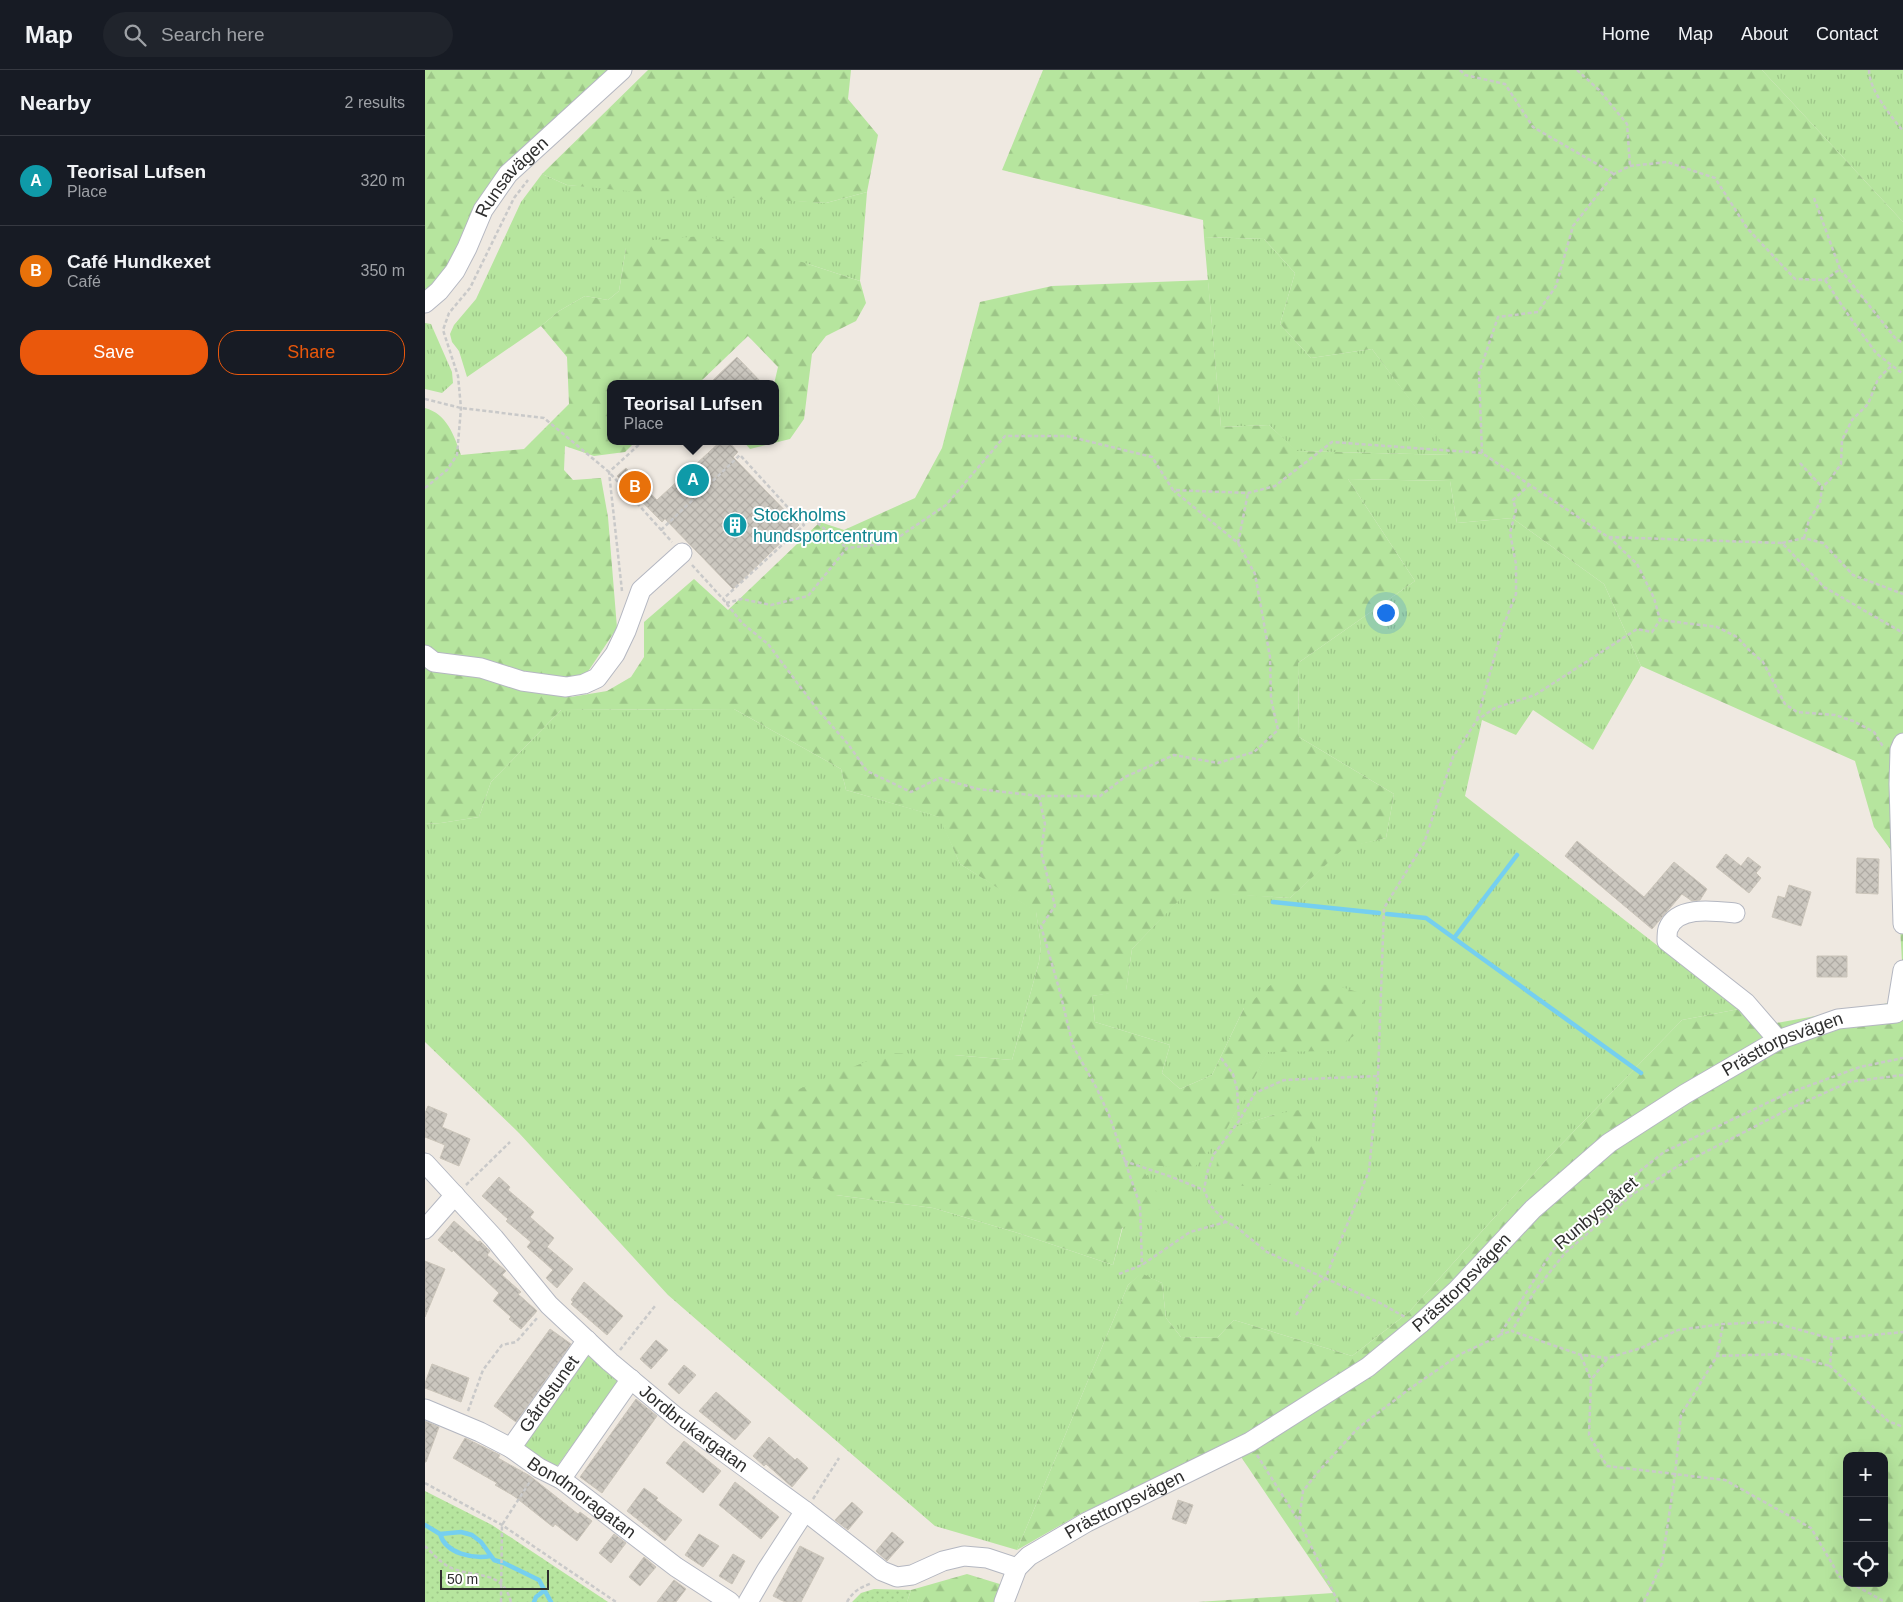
<!DOCTYPE html>
<html lang="en">
<head>
<meta charset="utf-8">
<style>
  body { margin:0; font-family:Arial,sans-serif; background:#20242c; color:#f1f3f6 }
  .controls { position:absolute; right:15px; bottom:15px; display:grid; overflow:hidden; border-radius:10px; box-shadow:0 5px 20px #0002 }
  .controls button { width:45px; height:45px; display:grid; place-items:center; padding:0; border:0; border-bottom:1px solid #363941; background:#171b24; color:#f1f3f6; font:25px sans-serif }
  .scale { position:absolute; left:15px; bottom:12px; width:109px; box-sizing:border-box; padding-left:5px; border:2px solid #2e2e2e; border-top:0; font-size:14px; line-height:18px; white-space:nowrap; color:#2e2e2e; -webkit-text-stroke:4px #fff; paint-order:stroke }
  .you { position:absolute; left:960px; top:542px; width:18px; height:18px; margin:-12px; border:4px solid #fff; border-radius:50%; background:#1a73e8; box-shadow:0 0 0 8px #1a73e833 }
  .badge { display:grid; place-items:center; width:32px; height:32px; border-radius:50%; background:#ea580c; color:#fff; font-size:16px; font-weight:700 }
  .pin { position:absolute; translate:-50% -50%; border:2px solid #fff; box-shadow:0 1px 5px #0006 }
  .popup { position:absolute; left:182px; top:310px; width:172px; height:65px; box-sizing:border-box; display:grid; place-content:center; border-radius:10px; background:#171b24; filter:drop-shadow(0 1px 4px #0005); font-size:16px; white-space:nowrap; color:#9ea1a6 }
  .popup b { font-size:19px; color:#f1f3f6 }
  .popup::after { content:''; position:absolute; left:50%; top:100%; margin-left:-10px; border:10px solid transparent; border-top-color:#171b24 }
  .list { margin:0; padding:0; list-style:none }
  h2 { display:flex; justify-content:space-between; align-items:center; height:65px; margin:0; padding:0 20px; font-size:21px }
  h2 small { font-size:16px; font-weight:400; color:#9ea1a6 }
  .list li { display:grid; grid-template-columns:32px 1fr auto; gap:15px; align-items:center; box-sizing:border-box; height:90px; padding:0 20px; border-top:1px solid #363941 }
  .list b { display:block; font-size:19px; white-space:nowrap }
  .list p { margin:0; font-size:16px; white-space:nowrap; color:#9ea1a6 }
  .list em { font-size:16px; font-style:normal; color:#9ea1a6 }
  .actions { display:flex; gap:10px; padding:15px 20px }
  .actions a { flex:1; padding:11px 0; border:1px solid #ea580c; border-radius:20px; text-align:center; font-size:18px; color:#ea580c }
  .actions .main { background:#ea580c; color:#fff }
  .icon { flex:none; width:28px; height:28px; fill:none; stroke:currentColor; stroke-width:2; stroke-linecap:round; stroke-linejoin:round }
  .map { position:relative; flex:none; width:1478px; height:1532px; overflow:hidden }
  header { display:flex; align-items:center; gap:30px; box-sizing:border-box; height:70px; padding:0 25px; background:#171b24; border-bottom:1px solid #363941 }
  header strong { font-size:24px }
  nav { display:flex; gap:28px; margin-inline-start:auto; font-size:18px }
  .search { width:350px; height:45px; background:#20242c; display:flex; align-items:center; gap:12px; box-sizing:border-box; padding:0 18px; border-radius:28px; color:#9ea1a6; font-size:19px }
  main { display:flex }
  aside { flex:1; background:#171b24 }
  .map>svg:first-child { display:block }
  .grass { fill:url(#grass-tufts) }
  .forest { fill:url(#forest-firs); fill-rule:evenodd }
  .park { fill:url(#park-dots) }
  .lines { fill:none; stroke-linecap:round; stroke-linejoin:round }
  .stream { stroke:#75cff0; stroke-width:4.5 }
  .building { fill:url(#building-cross-hatch); stroke:#cbc5ba }
  .minor-casing { stroke:#b4b7c1; stroke-width:21 }
  .path { stroke:#c9c9c9; stroke-width:2.5; stroke-dasharray:4 2.5; stroke-linecap:butt }
  .minor { stroke:#fff; stroke-width:19 }
  .labels { text-anchor:middle; dominant-baseline:central; stroke-width:4; stroke-linejoin:round; paint-order:stroke }
  .street-label { font-size:18px; fill:#2e2e2e; stroke:#fff }
  .culture-label { font-size:18px; fill:#0d838f; stroke:#fff; text-anchor:start }
</style>
</head>
<body>
<header>
<strong>Map</strong>
<div class="search"><svg class="icon" aria-label="search" viewBox="0 0 24 24"><circle cx="10" cy="10" r="6"/><path d="M15 15l6 6"/></svg>Search here</div>
<nav><a>Home</a><a>Map</a><a>About</a><a>Contact</a></nav>
</header>
<main>
<aside>
<h2>Nearby<small>2 results</small></h2>
<ul class="list">
<li><span class="badge" style="background:#0f9aa8">A</span><div><b>Teorisal Lufsen</b><p>Place</p></div><em>320 m</em></li>
<li><span class="badge" style="background:#e8710a">B</span><div><b>Café Hundkexet</b><p>Café</p></div><em>350 m</em></li>
</ul>
<div class="actions"><a class="main">Save</a><a>Share</a></div>
</aside>
<div class="map">
<svg width="1478" height="1532" viewBox="0 0 1478 1532">
  <defs>
    <pattern id="grass-tufts" width="24" height="20" patternUnits="userSpaceOnUse" patternTransform="scale(1.25)"><rect width="24" height="20" fill="#b6e59e"/><path d="M3 7l-1-3M5 7V3M7 7l1-3M15 17l-1-3M17 17v-4M19 17l1-3" fill="none" stroke="#9dc588"/></pattern>
    <pattern id="forest-firs" width="22" height="20" patternUnits="userSpaceOnUse" patternTransform="scale(1.25)"><rect width="22" height="20" fill="#b6e59e"/><path d="M5 1l3.5 6h-7zM16 11l3.5 6h-7z" fill="#9dc588"/></pattern>
    <pattern id="park-dots" width="8" height="8" patternUnits="userSpaceOnUse" patternTransform="scale(1.25)"><rect width="8" height="8" fill="#b6e59e"/><path d="M2 2h.1M6 6h.1" fill="none" stroke="#9dc588" stroke-width="1.8" stroke-linecap="round"/></pattern>
    <pattern id="building-cross-hatch" width="8" height="8" patternUnits="userSpaceOnUse" patternTransform="scale(1.25)"><rect width="8" height="8" fill="#cbc7bf"/><path d="M0 0l8 8M0 8l8-8" fill="none" stroke="#afaba4"/></pattern>
  </defs>
  <rect width="100%" height="100%" fill="#efe9e1"/>
  <!-- grass -->
  <path class="grass" d="M1337 0H1478V152Z
    M117 104 142 115 401 133 442 122 435 211 383 194 201 178 194 221 183 230 160 226 134 241 116 256 42 307 34 281 27 272 25 264 29 255 51 229 96 132Z
    M779 167 839 169 870 203 855 254 886 288 947 279 1027 385 871 381 844 355 796 357Z
    M0 253 6 254 27 302 28 313 17 323 0 319Z
    M923 409 1025 411 1032 453 1087 448 1179 514 1216 596 1168 680 1108 640 1091 665 1057 650 1040 726 1314 939 1257 950 1124 1087 984 1242 927 1286 809 1250 792 1268 756 1267 741 1248 737 1213 716 1204 703 1215 592 1480 510 1456 423 1381 243 1225 94 1063 0 972V754L16 753 54 747 66 712 136 640 309 639 416 699 421 720 515 747 535 794 611 841 616 876 614 892 587 990 529 985 411 1125 508 1138 596 1164 688 1195 714 1094 794 1070 851 1044 800 1061 843 981H906L819 938 787 1005 755 1019 737 1003 745 975 670 952 667 926 701 920 707 879 762 821 865 828 919 777 961 768 969 724 874 667 873 593 990 511Z
    M163 1281 195 1310 133 1395 122 1397 94 1380Z"/>
  <!-- forest -->
  <path class="forest" d="M0 0H187L79 100 38 177 0 223Z
    M223 0H426L423 29 453 65 442 122 401 133 223 123 142 115 117 104Z
    M618 0H1337L1478 152V1532H773L908 1523 806 1372 655 1444 592 1480 703 1215 716 1203 737 1213 741 1248 756 1267 792 1268 809 1250 927 1286 984 1242 1124 1087 1257 950 1314 939 1334 956 1470 932 1477 892 1471 787 1449 757 1430 691 1216 596 1179 514 1087 448 1032 453 1025 411 923 409 990 511 873 593 874 667 969 724 961 768 919 778 865 828 762 822 707 879 701 921 667 926 670 952 745 975 737 1003 755 1019 787 1005 819 938 849 912 910 915 939 924 936 961 906 981 843 982 801 1060 851 1044 880 1039 892 1053 889 1091 864 1114 818 1116 791 1108 793 1071 768 1099 714 1094 741 1136 697 1158 688 1195 596 1164 508 1138 411 1125 315 1055 362 1024 462 983 529 985 587 990 614 892 616 876 611 842 535 794 514 747 421 720 416 699 309 639 136 640 66 712 54 747 16 753 0 754V338C22 344 29 365 36 385L99 379 144 334 142 287 116 256 134 241 160 226 183 230 194 221 201 178 228 170 277 166 331 177 435 211 441 233 431 251 401 266 387 284 379 349 365 369 325 379 318 371H350V314H349L353 297 323 266 273 314H186V371H211L200 382 169 386 140 376 139 400 148 410 176 408 183 447 192 558 146 627 182 621 206 607 219 587V552L269 509 303 540 395 452 419 460 490 428 517 378 555 232 627 216 783 210 796 357 844 355 872 381 1026 385 947 279 886 288 855 254 870 203 839 169 779 167 778 150 577 100ZM1422 1386H1459V1513H1422Z
    M542 1504 578 1515 571 1532H482L486 1520Z"/>
  <!-- park -->
  <path class="park" d="M0 1421 67 1455 183 1532H0Z
    M449 1519 486 1520 482 1532H427L436 1523Z"/>
  <g class="lines">
    <!-- stream -->
    <path class="stream" d="M848 832 954 843
      M962 844 1001 848 1216 1003
      M1029 868 1092 785
      M0 1455 15 1464 36 1462 47 1465 56 1472 69 1490 79 1493 114 1510 126 1532
      M15 1464C21 1484 48 1489 66 1486
      M109 1532 111 1527 120 1520"/>
  </g>
  <!-- building -->
  <path class="building" d="M312 287 338 314H284Z
    M296 371H303L313 382 308 387 374 455 308 519 240 449 237 452 192 406 201 398 232 430Z
    M1152 771 1219 827 1249 792 1282 819 1275 830 1267 831 1257 824 1227 859 1140 786Z
    M1301 784 1316 796 1323 787 1336 797 1331 803 1336 808 1324 823 1291 797Z
    M1432 788 1454 789 1453 824 1431 823Z
    M1364 815 1386 822 1376 856 1347 847 1353 826 1360 828Z
    M1392 886H1422V907H1392Z
    M3 1036 22 1044 17 1057 45 1069 34 1096 15 1088 20 1075 0 1067V1043Z
    M74 1107 85 1117 83 1120 109 1142 105 1147 129 1168 122 1177 148 1199 132 1218 121 1208 128 1200 102 1177 106 1172 81 1151 83 1149 57 1126Z
    M29 1151 53 1172 55 1171 65 1181 62 1185 81 1201 77 1205 96 1222 93 1224 112 1241 96 1259 84 1249 86 1247 68 1231 74 1223 28 1180 27 1182 13 1170Z
    M0 1191 20 1199 0 1247Z
    M159 1212 198 1246 182 1265 146 1234 148 1232 146 1230Z
    M125 1259 146 1274 91 1352 69 1336Z
    M231 1270 243 1280 226 1299 215 1289Z
    M7 1294 44 1308 36 1332 0 1318V1313Z
    M259 1295 271 1305 254 1324 243 1314Z
    M291 1322 326 1352 310 1370 274 1341Z
    M211 1329 232 1346 177 1423 155 1407Z
    M0 1351 14 1357 1 1392H0Z
    M344 1367 370 1390 372 1388 383 1398 367 1417 341 1394 339 1396 328 1386Z
    M40 1368 75 1385 73 1388 105 1406 153 1444 155 1442 167 1451 152 1471 130 1454 128 1457 89 1426 70 1415 72 1413 28 1388Z
    M259 1371 296 1401 278 1423 241 1393Z
    M310 1412 354 1447 336 1469 294 1435Z
    M219 1418 233 1428 231 1430 257 1450 240 1471 202 1441Z
    M753 1430 768 1435 761 1454 747 1449Z
    M427 1432 438 1442 423 1460 410 1450Z
    M467 1462 479 1472 462 1491 451 1481Z
    M189 1464 201 1473 186 1493 174 1483Z
    M274 1464 294 1476 278 1497 260 1485Z
    M375 1476 399 1488 376 1532H360L348 1526Z
    M308 1484 320 1491 307 1514 294 1506Z
    M219 1487 231 1497 215 1516 204 1507Z
    M249 1510 261 1519 251 1532H232Z"/>
  <g class="lines">
    <defs>
      <g id="minor">
        <path id="s1" d="M0 233 14 221 30 201 42 178 58 140 83 104 197 0"/>
        <path d="M0 585 9 592 56 598 97 611 141 617 159 614 172 608 190 584 201 561 216 520 257 483"/>
        <path d="M1478 673 1475 680 1474 714 1478 854"/>
        <path d="M1310 843C1290 841 1252 835 1243 859 1242 862 1242 867 1242 871L1321 933 1353 970"/>
        <path id="s2" d="M0 1093 69 1168 124 1235 185 1292 251 1347 380 1441 457 1501 472 1507 487 1505 518 1491 539 1486 562 1488 592 1498"/>
        <path d="M0 1159 30 1125"/>
        <path id="s3" d="M0 1339 55 1362 86 1378 114 1398 136 1409 251 1497 305 1532"/>
        <path id="s4" d="M86 1378 162 1270"/>
        <path d="M136 1409 206 1309"/>
        <path d="M323 1532 341 1501 380 1441"/>
        <path id="s5" d="M579 1532 592 1498 604 1486 662 1452 825 1372 943 1297 995 1254 1032 1220 1108 1139 1184 1073 1260 1024 1353 970 1413 949 1471 943 1478 900"/>
      </g>
    </defs>
    <!-- minor casing -->
    <use href="#minor" class="minor-casing"/>
    <!-- path -->
    <path class="path" d="M1035 0 1040 5 1080 14 1108 57 1189 104
      M1152 0 1174 20 1202 54 1205 96
      M1444 0C1444 20 1466 46 1478 61
      M1389 128 1415 199
      M1400 210 1424 246 1451 283 1478 304
      M0 329 36 338 119 348 184 402 247 472
      M1057 383 1054 303 1073 247 1113 242 1131 216 1148 156 1189 104 1205 96 1242 92 1290 108 1322 158 1370 209 1400 210 1415 199 1471 269 1478 273
      M1375 393 1397 417
      M0 418 22 400 32 385 36 338 33 306 18 260 24 243 45 218 89 128 103 110
      M374 448 389 450 422 478
      M236 460 315 385 379 455 298 529
      M1184 467 1212 494 1229 528 1235 550 1292 557 1312 567 1324 580 1338 592 1360 634 1372 642 1410 645 1428 651 1449 662 1457 675 1460 677
      M1379 468 1384 450 1395 433 1397 417 1404 411 1416 394 1417 370 1427 350 1443 334 1453 309 1467 295
      M813 473 823 423
      M1357 473 1379 468 1398 473 1428 505 1478 524
      M267 495 298 529 317 553 343 574 392 639 423 674 442 701 486 722 514 708 553 719 614 726H675L700 707 749 685 793 693 829 682 853 660 846 629 845 587 830 504 813 473 749 421
      M197 521 184 402 218 371
      M301 533 317 529 346 535 383 526 422 478 465 473 521 435 580 366H642L727 387 748 420 823 423 850 416 907 372 1057 383 1183 467 1357 473 1399 517 1478 563
      M1052 650 1077 559 1091 524V494L1085 463 1091 440 1088 430 1104 415
      M614 726 620 754 616 782 630 836 616 856 635 922 648 976 671 1017 684 1045 715 1135 717 1195
      M796 988 808 1004 812 1019 814 1049
      M1478 1005 1424 1012 1366 1038 1253 1096 1208 1124 1140 1183 1109 1222 1087 1261 1156 1285 1183 1288 1216 1278 1253 1260 1298 1254 1347 1252 1407 1269 1478 1262
      M952 1006 859 1010 830 1023 814 1051 789 1084 782 1103 779 1120 786 1136 801 1152 810 1156 842 1182 955 1233 980 1247
      M699 1091 744 1106 779 1120
      M41 1115 85 1072
      M694 1204 717 1195 765 1162 801 1152
      M871 1245C880 1232 884 1216 900 1209L944 1101 953 1006 959 838 999 773 1028 687 1052 650 1070 638 1110 625 1212 559 1227 562 1235 550
      M1074 1265 1087 1261
      M1407 1269 1405 1296 1463 1351 1478 1357
      M195 1280 230 1236
      M1156 1286 1166 1310
      M1292 1286 1298 1254
      M1182 1289 1166 1310 1164 1365 1182 1396 1300 1410 1386 1458 1415 1507 1422 1511
      M43 1341 58 1300 77 1275 91 1272 113 1247
      M832 1385 873 1450
      M0 1413 77 1455 191 1532
      M388 1429 414 1388
      M0 1476C7 1483 15 1492 24 1497 49 1509 77 1498 86 1532
      M1426 1513 1460 1532
      M76 1532 77 1455 106 1410
      M422 1532C428 1521 436 1517 447 1513
      M913 1532 874 1451 878 1421 893 1402 933 1358 983 1320 1034 1285 1074 1266 1128 1180 1188 1122 1239 1082 1361 1024 1435 997 1478 988
      M1219 1532 1237 1493 1250 1405 1256 1345 1292 1286 1360 1284 1405 1296"/>
    <!-- minor -->
    <use href="#minor" class="minor"/>
  </g>
  <!-- icons -->
  <defs>
    <symbol id="building-disc" viewBox="-11 -11 22 22"><circle r="9.5" fill="#0f9aa8" stroke="#fff"/><path d="M-4-6H4V6H1V3H-1V6H-4ZM-2.5-4.3h1.7v1.8h-1.7ZM.8-4.3h1.7v1.8H.8ZM-2.5-1h1.7V.8h-1.7ZM.8-1h1.7V.8H.8Z" fill="#fff"/></symbol>
  </defs>
  <g fill-rule="evenodd">
    <use href="#building-disc" x="296" y="441" width="28" height="28"/>
  </g>
  <g class="labels">
    <!-- street labels -->
    <g class="street-label">
      <text stroke="none"><textPath href="#s1" startOffset="155">Runsavägen</textPath></text>
      <text stroke="none"><textPath href="#s5" startOffset="972">Prästtorpsvägen</textPath></text>
      <text transform="translate(1171 1143) rotate(-40)">Runbyspåret</text>
      <text stroke="none"><textPath href="#s5" startOffset="568">Prästtorpsvägen</textPath></text>
      <text stroke="none"><textPath href="#s4" startOffset="66">Gårdstunet</textPath></text>
      <text stroke="none"><textPath href="#s2" startOffset="379">Jordbrukargatan</textPath></text>
      <text stroke="none"><textPath href="#s3" startOffset="181">Bondmoragatan</textPath></text>
      <text stroke="none"><textPath href="#s5" startOffset="162">Prästtorpsvägen</textPath></text>
    </g>
    <!-- culture labels -->
    <g class="culture-label">
      <text x="328" y="445">Stockholms<tspan x="328" dy="21">hundsportcentrum</tspan></text>
    </g>
  </g>
</svg>
<div class="controls">
<button>+</button>
<button>−</button>
<button><svg class="icon" aria-label="locate" viewBox="0 0 24 24"><circle cx="12" cy="12" r="6"/><path d="M12 2v4M12 18v4M2 12h4M18 12h4"/></svg></button>
</div>
<div class="scale">50 m</div>
<div class="you"></div>
<div class="pin badge" style="left:268px;top:410px;background:#0f9aa8">A</div>
<div class="popup"><b>Teorisal Lufsen</b>Place</div>
<div class="pin badge" style="left:210px;top:417px;background:#e8710a">B</div>
</div>
</main>
</body>
</html>
